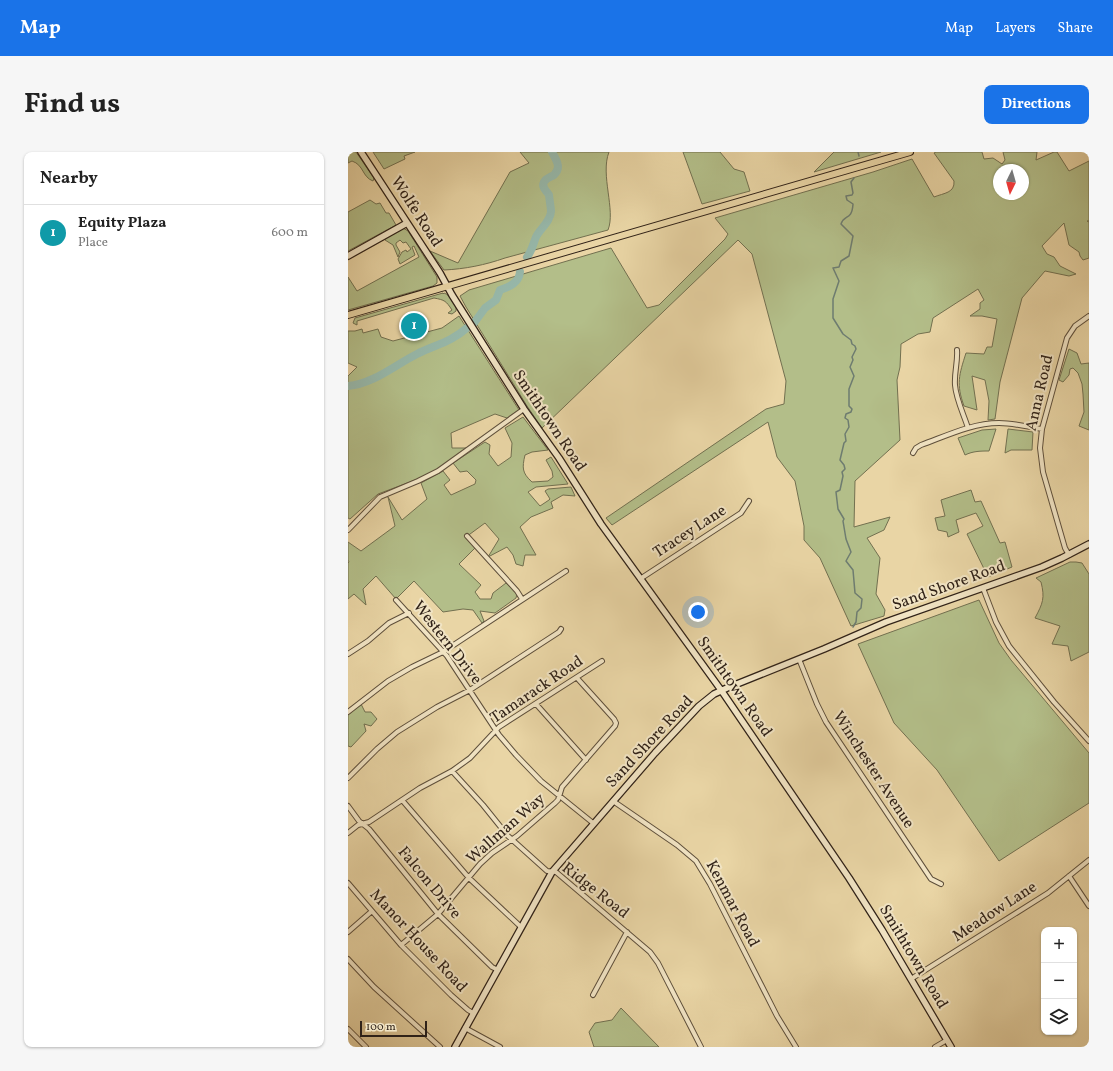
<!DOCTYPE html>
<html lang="en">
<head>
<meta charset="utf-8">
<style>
  body { margin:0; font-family:Vollkorn,serif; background:#f6f6f6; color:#222 }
  .controls { position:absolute; right:12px; bottom:12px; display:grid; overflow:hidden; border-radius:8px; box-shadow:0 1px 3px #0004 }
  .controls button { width:36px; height:36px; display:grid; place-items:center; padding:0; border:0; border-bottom:1px solid #e0e0e0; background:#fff; color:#222; font:20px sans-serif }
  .compass { position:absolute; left:645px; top:12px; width:36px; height:36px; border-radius:50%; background:#fff; box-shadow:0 1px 3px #0004; rotate:185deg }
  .scale { position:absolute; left:12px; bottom:10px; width:67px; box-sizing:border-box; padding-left:4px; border:2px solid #302218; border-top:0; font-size:11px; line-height:14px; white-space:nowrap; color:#302218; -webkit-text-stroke:3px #f1e4c4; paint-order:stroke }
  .you { position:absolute; left:350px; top:460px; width:14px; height:14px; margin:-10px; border:3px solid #fff; border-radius:50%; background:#1a73e8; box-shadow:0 0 0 6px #1a73e833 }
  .badge { display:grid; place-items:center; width:26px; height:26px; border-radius:50%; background:#1a73e8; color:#fff; font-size:13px; font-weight:700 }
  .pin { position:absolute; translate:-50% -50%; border:2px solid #fff; box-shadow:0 1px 4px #0006 }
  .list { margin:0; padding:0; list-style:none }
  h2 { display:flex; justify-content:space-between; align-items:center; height:52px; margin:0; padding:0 16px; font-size:17px }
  h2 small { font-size:13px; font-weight:400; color:#767676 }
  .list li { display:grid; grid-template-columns:26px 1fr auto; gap:12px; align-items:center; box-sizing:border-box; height:56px; padding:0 16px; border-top:1px solid #e0e0e0 }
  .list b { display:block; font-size:15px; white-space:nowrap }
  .list p { margin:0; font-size:13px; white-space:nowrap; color:#767676 }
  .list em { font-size:13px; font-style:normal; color:#767676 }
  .icon { flex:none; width:22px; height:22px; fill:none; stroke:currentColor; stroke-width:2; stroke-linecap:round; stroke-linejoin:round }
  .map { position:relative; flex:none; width:741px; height:895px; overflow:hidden; border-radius:8px }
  header { display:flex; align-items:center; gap:24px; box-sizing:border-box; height:56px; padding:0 20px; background:#1a73e8; color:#fff }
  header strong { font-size:19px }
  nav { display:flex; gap:22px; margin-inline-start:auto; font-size:14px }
  .intro { display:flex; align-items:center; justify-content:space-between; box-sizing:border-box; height:96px; padding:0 24px }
  h1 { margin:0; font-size:28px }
  .button { padding:10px 18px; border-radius:8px; background:#1a73e8; color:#fff; font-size:14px; font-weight:700 }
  main { display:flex; gap:24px; padding:0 24px }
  aside { flex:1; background:#fff; border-radius:8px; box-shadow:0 1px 3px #0004 }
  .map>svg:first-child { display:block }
  .green { fill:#b3be89; stroke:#727050; fill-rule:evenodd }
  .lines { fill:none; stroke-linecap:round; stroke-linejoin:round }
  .stream { stroke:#6e7c70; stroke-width:1.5 }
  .river { stroke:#97b8aa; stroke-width:8 }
  .street-casing { stroke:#5e4f3b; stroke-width:6 }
  .secondary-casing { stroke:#302218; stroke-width:8 }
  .primary-casing { stroke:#302218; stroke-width:8 }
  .street { stroke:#f1e4c4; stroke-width:4 }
  .secondary { stroke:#f1e4c4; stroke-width:5.5 }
  .primary { stroke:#e9d5a5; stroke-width:6 }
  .labels { text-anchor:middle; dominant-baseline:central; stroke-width:4; stroke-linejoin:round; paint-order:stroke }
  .street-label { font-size:16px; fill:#302218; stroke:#f1e4c4 }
</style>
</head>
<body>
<header>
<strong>Map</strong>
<nav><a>Map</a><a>Layers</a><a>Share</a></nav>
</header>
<div class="intro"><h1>Find us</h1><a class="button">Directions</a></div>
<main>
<aside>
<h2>Nearby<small></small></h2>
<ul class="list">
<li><span class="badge" style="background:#0f9aa8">1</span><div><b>Equity Plaza</b><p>Place</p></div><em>600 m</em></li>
</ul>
</aside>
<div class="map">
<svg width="741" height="895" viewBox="0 0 741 895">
  <rect width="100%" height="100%" fill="#e9d5a5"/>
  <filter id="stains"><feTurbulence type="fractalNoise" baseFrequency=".005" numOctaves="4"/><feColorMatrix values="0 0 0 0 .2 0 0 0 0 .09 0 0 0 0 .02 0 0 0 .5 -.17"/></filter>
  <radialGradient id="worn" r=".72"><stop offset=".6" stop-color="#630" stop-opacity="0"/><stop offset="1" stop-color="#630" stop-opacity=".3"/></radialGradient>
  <!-- green -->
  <path class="green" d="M0 0H8L26 26 25 29C14 25 16 13 4 9L0 11Z
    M25 0H67L56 4 57 7 36 17Z
    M172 0H261C252 23 268 58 260 78L157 106C137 113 117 117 96 118L82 99 110 111 162 20 181 11Z
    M335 0H372L386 17 396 20 402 39 354 52Z
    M486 0H533L466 20Z
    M588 0H634L636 7 645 6 654 12 657 8 655 0H689L688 8 706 0H709L721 19 741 9V69H739L741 70V106L735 108 732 104 731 100 721 93 716 71 694 94 699 102 706 105 712 114 728 122 721 124 697 119 674 146 652 230 647 267 640 268 641 249 637 228 624 224 629 258 616 254C608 232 611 223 618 201L636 202 639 195H644L649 167 634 164H622L632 157V151L636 148 630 137 585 166 582 180 570 182 553 192 552 215 549 228 552 288 507 329 506 375 542 365 536 378 519 386 532 406 528 442 537 458 536 464 503 474 472 406 456 388V374L447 329 429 305 420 270 264 373 258 366 418 257 436 252 438 229 404 102 390 88 194 276 179 254 118 155 112 144 121 138 263 96 299 156 311 153 377 87 380 82 367 66 525 20 564 7 586 45C596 41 607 41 606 29L586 1ZM651 18H675V42H651Z
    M22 48 28 52 32 51 38 61H41L48 73 0 99V60Z
    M55 76 60 79 89 125V131L85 134 0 158V125L9 139 71 105 66 94 64 95 67 103 52 112 50 107 54 100 58 98 59 100 63 97 58 90 55 91 52 88 48 91V93L52 100 50 105 45 93 37 88V86Z
    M95 141V142L96 141C102 143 109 153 108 159L104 162 100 161 104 158C98 149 97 148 86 146L9 169V173L5 171 7 166Z
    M111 164 171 258 159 266 147 262 103 281 104 296H118L88 319 62 330 30 342 2 367 0 366V224L9 215 0 211V179H7L14 177 15 181 30 177 33 185 45 189 94 176Z
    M721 197 729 201 733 212 741 211V278L731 274 736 260 735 242 734 232 730 221 725 216 722 217 721 223 715 230 711 228Z
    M175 265 200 298 184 300 177 303C174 316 174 321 184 330L200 329 205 325 204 319 198 308 203 305 220 332 188 335 180 340 192 354 201 348 202 347 197 339 200 337 223 335 227 344 215 343 203 350 205 356 183 365 172 375 188 403H177L175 414 168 412 165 403 159 395 140 405 151 387 137 371 118 385 128 395 111 412 133 433 127 440 132 447H143L145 441 158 431 169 442 168 446 147 461 132 459 136 469 134 471 125 458 115 457 95 460 66 429 48 447 28 424 15 437 18 453 6 442 0 447V411L1 410 0 408V390L13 399 47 374 40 345 54 368 79 347 73 331 95 319 102 328 96 333 103 343 127 332 128 328 119 319 112 320 105 311 137 290 142 293 141 302 150 314 163 305 164 291 157 276Z
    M648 277 641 299C633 299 625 299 617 303L610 286 634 278Z
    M660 277 685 280 684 298H663L657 301Z
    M623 338 627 350 633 349 652 391 657 390 664 415 640 425 619 382 635 374 628 361 608 368 611 380 600 385 599 380 590 378 587 366 597 364 593 348Z
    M722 410H728L734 411 741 422V500L723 509 720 494 704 492 712 474 687 466C695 451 697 446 693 430L688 426Z
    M631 448 651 491 663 508 741 601V651L651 709 589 618 546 571 510 492Z
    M13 552 17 560H23L29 567 23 574 16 572 18 579 3 595 0 594V563Z
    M273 856 311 895H246L241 880 247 871 264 868Z"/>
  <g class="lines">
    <!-- stream -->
    <path class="stream" d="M510 0 511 4
      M505 475 508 470 509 460 513 456 514 447 507 441 505 418 498 409 503 400 498 387 495 369 496 367 490 357 488 340 492 338 495 324 494 320 497 317 496 313 492 308 496 291 498 289 497 282 501 275 500 268 497 266 498 262 503 260 504 257 501 254V237L506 224 502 215 505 208 504 205 508 197 507 194 504 192 503 188 495 182 485 166V147L491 129 485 116 491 115 493 109 501 104 505 84 493 72C496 62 504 69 505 52L499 48 498 44 504 43 505 41 503 30 506 26"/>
    <!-- river -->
    <path class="river" d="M179 105C184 99 185 92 188 85 192 77 203 69 203 59 203 57 201 44 201 43 199 39 193 36 196 30 198 26 203 25 206 23 214 15 208 8 204 0
      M126 171 137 156 148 148 152 138C161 135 171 131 172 120
      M0 234C25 232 47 213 69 202 89 192 102 191 120 175"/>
    <defs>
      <path id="street" d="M609 198C610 210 606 221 607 233 608 247 616 263 620 276
        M565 301 568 296 573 293C598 284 624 271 651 271 665 271 680 275 694 277
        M0 378 32 345 70 329 90 319 176 257
        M119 384 169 439 174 447
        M721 403 717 396 695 320 692 296 694 277 719 186 727 174 741 164
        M292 427 393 361 401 349
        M635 436 648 470 661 494 706 550 741 589
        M48 448 99 504 151 583 168 603 193 629 245 671
        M0 502 20 489 41 471 61 461
        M451 507 469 552 478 570 583 727 593 732
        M188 552 238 608
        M0 560 40 529 64 515 95 500 218 419
        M104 619 135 653 160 684 199 719 208 720 302 800 310 811 353 895
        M0 626 29 597 49 580 89 555 122 538 211 480 213 477
        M54 648 121 726 173 775
        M265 649 329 693 348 709 362 732 429 864 448 895
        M0 654 11 669 21 677 90 762 144 815 150 818
        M0 681 10 673 21 670 72 636 104 619 122 606 151 575 254 509
        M721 724 741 754
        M0 731 53 793 103 843 120 858 125 861
        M0 780 24 759
        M53 793 90 762 132 712 144 701 169 684 207 651 210 648 214 635 267 574 268 571 266 567 229 526
        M0 807 26 835 92 895
        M563 827 700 741 741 708
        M245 843 279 780
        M117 876 152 895
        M0 877 18 895
        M587 895 599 888"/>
      <path id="secondary" d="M13 0 92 121 104 143 176 257 211 306 253 372 373 538 501 726 534 778 603 895
        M0 104 59 71
        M107 895 204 720 307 601 351 554 366 542 379 536 476 497 538 470 694 415 714 406 741 392"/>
      <path id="primary" d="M0 163 562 0"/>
    </defs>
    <!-- street casing -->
    <use href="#street" class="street-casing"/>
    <!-- secondary casing -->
    <use href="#secondary" class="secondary-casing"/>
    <!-- primary casing -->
    <use href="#primary" class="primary-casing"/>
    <!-- street -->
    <use href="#street" class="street"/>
    <!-- secondary -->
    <use href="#secondary" class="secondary"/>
    <!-- primary -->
    <use href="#primary" class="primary"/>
  </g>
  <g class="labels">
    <!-- street labels -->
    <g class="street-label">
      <text transform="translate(68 60) rotate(57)">Wolfe Road</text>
      <text transform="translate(692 241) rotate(-77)">Anna Road</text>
      <text transform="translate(201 269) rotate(56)">Smithtown Road</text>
      <text transform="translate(342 380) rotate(-33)">Tracey Lane</text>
      <text transform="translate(601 434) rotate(-20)">Sand Shore Road</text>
      <text transform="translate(99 491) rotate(52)">Western Drive</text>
      <text transform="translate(386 535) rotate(55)">Smithtown Road</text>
      <text transform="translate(189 538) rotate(-34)">Tamarack Road</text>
      <text transform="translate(302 590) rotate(-47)">Sand Shore Road</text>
      <text transform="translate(525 618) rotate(57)">Winchester Avenue</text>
      <text transform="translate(158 677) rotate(-41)">Wallman Way</text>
      <text transform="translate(81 731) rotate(50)">Falcon Drive</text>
      <text transform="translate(247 739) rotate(38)">Ridge Road</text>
      <text transform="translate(384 752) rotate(62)">Kenmar Road</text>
      <text transform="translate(647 760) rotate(-33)">Meadow Lane</text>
      <text transform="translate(70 789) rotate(47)">Manor House Road</text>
      <text transform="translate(565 805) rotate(59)">Smithtown Road</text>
    </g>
  </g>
  <rect width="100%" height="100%" filter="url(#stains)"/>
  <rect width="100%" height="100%" fill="url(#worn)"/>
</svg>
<div class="controls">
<button>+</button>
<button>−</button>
<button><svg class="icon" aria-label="layers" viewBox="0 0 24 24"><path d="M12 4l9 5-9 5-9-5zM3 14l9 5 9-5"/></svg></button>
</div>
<svg class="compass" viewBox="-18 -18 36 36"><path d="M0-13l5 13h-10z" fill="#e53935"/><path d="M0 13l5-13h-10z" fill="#767676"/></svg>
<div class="scale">100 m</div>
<div class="you"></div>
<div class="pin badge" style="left:66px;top:174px;background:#0f9aa8">1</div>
</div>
</main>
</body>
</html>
